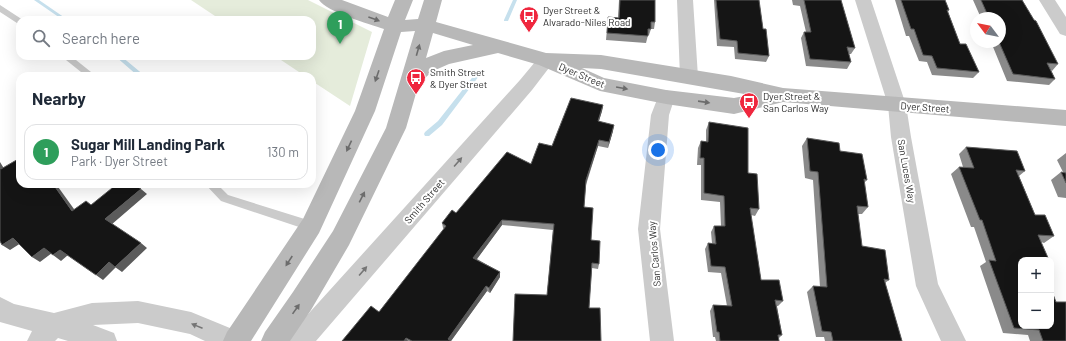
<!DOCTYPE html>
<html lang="en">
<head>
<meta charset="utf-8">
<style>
  body { margin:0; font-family:Barlow,sans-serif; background:#f2f2f3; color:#1f2937 }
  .controls { position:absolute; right:12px; bottom:12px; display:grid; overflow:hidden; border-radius:8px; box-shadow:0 4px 16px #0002 }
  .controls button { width:36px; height:36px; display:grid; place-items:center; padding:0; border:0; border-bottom:1px solid #e0e1e3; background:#fff; color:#1f2937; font:20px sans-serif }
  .compass { position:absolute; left:970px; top:12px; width:36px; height:36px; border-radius:50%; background:#fff; box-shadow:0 4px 16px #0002; rotate:302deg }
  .you { position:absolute; left:658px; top:150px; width:14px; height:14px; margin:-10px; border:3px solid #fff; border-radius:50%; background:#1a73e8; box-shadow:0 0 0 6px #1a73e833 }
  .badge { display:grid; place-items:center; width:26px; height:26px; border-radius:50%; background:#ef273e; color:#fff; font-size:13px; font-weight:700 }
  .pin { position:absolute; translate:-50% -33px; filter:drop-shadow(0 1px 2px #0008) }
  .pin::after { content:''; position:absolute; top:21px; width:14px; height:12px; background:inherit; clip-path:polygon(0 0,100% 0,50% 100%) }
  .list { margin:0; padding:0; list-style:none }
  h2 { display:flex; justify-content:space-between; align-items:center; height:52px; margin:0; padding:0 16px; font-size:17px }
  h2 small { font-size:13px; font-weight:400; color:#747a83 }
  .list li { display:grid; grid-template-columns:26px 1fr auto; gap:12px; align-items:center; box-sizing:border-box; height:56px; margin:0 8px 8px; padding:0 8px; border:1px solid #e0e1e3; border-radius:12px }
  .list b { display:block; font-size:15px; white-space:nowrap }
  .list p { margin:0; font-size:13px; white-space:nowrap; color:#747a83 }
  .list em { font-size:13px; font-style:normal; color:#747a83 }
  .icon { flex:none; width:22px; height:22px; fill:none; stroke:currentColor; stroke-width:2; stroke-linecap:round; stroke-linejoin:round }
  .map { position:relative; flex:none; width:1066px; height:341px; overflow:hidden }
  .search { position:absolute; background:#fff; box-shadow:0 4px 16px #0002; left:16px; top:16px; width:300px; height:44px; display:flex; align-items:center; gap:10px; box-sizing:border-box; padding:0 14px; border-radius:12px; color:#747a83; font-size:15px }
  .panel { position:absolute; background:#fff; box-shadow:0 4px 16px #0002; left:16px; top:72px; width:300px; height:116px; border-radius:12px }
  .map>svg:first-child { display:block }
  .green { fill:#e5ecdb }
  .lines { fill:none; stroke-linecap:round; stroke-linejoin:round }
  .stream { fill:#c6e0ed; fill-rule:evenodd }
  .lane { fill:#cbcbcb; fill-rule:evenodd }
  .street { fill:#cbcbcb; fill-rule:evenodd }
  .secondary { fill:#b8b8b8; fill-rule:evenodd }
  .wall { fill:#8a8a8a }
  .shaded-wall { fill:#5b5b5b }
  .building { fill:#151515; stroke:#5b5b5b }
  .oneway { fill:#6c6c6c }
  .oneway2 { fill:#757575 }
  .labels { text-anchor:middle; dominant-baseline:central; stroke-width:4; stroke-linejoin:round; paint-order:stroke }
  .poi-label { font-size:10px; fill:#2e2e2e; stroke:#fff; text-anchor:start }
  .street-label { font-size:10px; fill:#2e2e2e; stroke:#fff }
</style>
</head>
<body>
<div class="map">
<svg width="1066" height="341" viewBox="0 0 1066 341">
  <rect width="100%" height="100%" fill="#fff"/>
  <!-- green -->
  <path class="green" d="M191 0H308L372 32 350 106 312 81V76H305L275 56H312V20H221Z"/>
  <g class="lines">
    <!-- stream -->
    <path class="stream" d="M34 0H39L68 20H63Z
      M513 0H517L508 21H504V20Z
      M115 56H121L145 76H138Z
      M477 73 480 75 479 76 442 125 429 136H425L424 134 425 132 438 121 475 74Z"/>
    <!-- lane -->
    <path class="lane" d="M0 5 23 20H20V25L0 12Z
      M61 56H71L96 76H86Z
      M205 184H217L228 195 311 221 315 223 316 226 315 229 311 231 221 201Z"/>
    <!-- street -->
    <path class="street" d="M677 0H693L698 77 695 82 689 83 683 82 680 77Z
      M855 0H871L906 105 911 137 938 284 966 341H941L916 286 891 137 888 105Z
      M1039 0H1055L1066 17V36L1060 34Z
      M546 54 552 56 555 60 532 90 316 341H288L291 333 520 80 540 56Z
      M666 90 672 92 675 97 669 115 660 229 674 341H650L638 229 651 115 660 92Z
      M0 297 14 304 54 313 92 303 138 301 191 312 242 333 245 341H205L190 334 138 323 93 325 114 333 117 341H68L58 338 55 341H27L32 331 0 322Z"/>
    <!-- secondary -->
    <path class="secondary" d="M319 0H342L388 17 395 0H413L405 20 418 19 424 0H442L436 22 546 53 601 55 731 76 783 88 1066 110V126L783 102 734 114 666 104 600 91 539 65 498 53 449 64 433 71 419 83 406 128 349 245 311 310 290 341H261L265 332 293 292 333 231 386 128 415 31 401 32 375 111 319 233 251 341H223L227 332 303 219 355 111 384 29C369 24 327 12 319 0ZM433 33 473 45 444 51 426 58ZM582 68 601 69 750 95 734 98 666 90 604 78Z"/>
  </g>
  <!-- wall -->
  <path class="wall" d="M619 0H655V22L654 29H651L649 35H648L646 43 606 40 608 17 618 18Z
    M714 0H759L763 29 769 56 766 62 735 59 734 47 717 46Z
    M792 0H841L855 48 851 54H849L851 62 847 69 806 66 801 38 804 32H806L800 6 793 5Z
    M895 0H945L949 10 948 12 960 44 979 72 973 78 932 75 927 62 919 61 909 36H906Z
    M973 0H1022L1058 64 1052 71 1051 70 1055 79 1049 85 1007 81 991 42H1000V18H981Z
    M603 105 602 111 599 121 613 131 608 148 598 146 586 185 584 207 591 240 599 264 598 269 592 268 589 308 601 341 547 295 553 230 502 225 477 259 500 272V277L490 293 487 291 451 341H342L379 312 444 229 443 228 442 223 456 213 531 164Z
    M709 122 748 173 759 209 755 216 751 215 761 280 783 301 778 306H777L782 335 779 338V341H716L715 337H713L710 311 713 305 727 306 721 273 708 272 705 249 708 243H712L711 232 714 226H721L720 202 701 200V165H697L698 148 701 141 706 142V130Z
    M807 138 840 151 867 180 864 183 868 207 862 214H858L862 246 889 280 885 283 902 341H825L824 337H816L807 292 813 286 820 287 813 180 805 178 802 146Z
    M966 147 1025 171 1019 176 1035 215 1054 236 1044 243 1041 242 1021 260 1051 326 1066 341H1030L1028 335 1003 333 980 266 986 262 974 227H971L951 174 959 167H963L959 154Z
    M1066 153V198L1058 197 1051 180 1061 172H1063L1057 160Z"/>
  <!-- shaded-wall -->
  <path class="shaded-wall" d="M603 105 602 111 597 127 598 121Z
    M614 125 613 131 608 148 609 142Z
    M599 140 598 146 585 186 586 180Z
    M0 162 8 175 0 168Z
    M53 184H56L79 216 72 211Z
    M141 189 147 194 111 225 105 219Z
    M502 220V225L474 263 473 258Z
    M13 238 21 243 10 250 2 245Z
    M141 243 147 248 122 272 115 267Z
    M44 248 52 253 40 262 32 257Z
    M60 250 68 255 61 261 53 255Z
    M109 262 116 267 103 280 96 275Z
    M500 272V277L490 293 489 288Z
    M486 286 487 291 451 341 448 339Z
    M406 338 408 341H404Z"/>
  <!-- building -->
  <path class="building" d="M620 0H655V22H651V29H648V36L607 33 608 17 619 18Z
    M716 0H759L763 29H766L769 56 738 53 737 41 720 39Z
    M804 0H841L855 48 847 47 851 62 810 59 804 32H811Z
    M901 0H945L949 10H947L960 44H966L979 72 937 68 932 56 923 55 914 29H911Z
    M981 0H1022L1034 20 1036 21 1058 64 1047 63 1055 79 1013 74 999 42H1000V18H989Z
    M571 98 603 105 598 121 614 125 609 142 599 140 586 180 584 207 593 208 591 240 600 241 599 264 592 263 589 308H600L601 341H513L515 294 547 295 554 224 502 220 473 258 500 272 489 288 486 286 448 339 451 341H412L406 338 404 341H342L371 306 379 312 446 226 442 223 452 210 456 213 507 152 531 164 539 143 552 146Z
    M709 122 748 128V173L757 174 759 209 750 208 761 280H779L783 301 775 300 782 335H778L779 341H720L719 332H717L713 305 732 306 725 267 711 266 708 243 716 244 714 226H725L724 196 704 193V158H700L701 141 708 142Z
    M807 138 839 143 840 151 862 154 867 180 864 179 868 207 857 206 862 246 885 250 889 280 884 279 902 341H833L831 332 822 331 813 286 827 287 818 172 810 171Z
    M966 147 1017 151 1025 171 1016 170 1035 215H1045L1054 236 1038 235 1049 260H1021V326H1051V289L1056 302H1066V341H1043L1039 330 1014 328 989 260 996 261 982 220H980L959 167 974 168Z
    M20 158V184H53L72 211 86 201 91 205 117 184H134L141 189 105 219 141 243 115 267 109 262 96 275 60 250 53 255 44 248 32 257 13 238 2 245 0 241V168L1 169Z
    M1061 172 1066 173V183Z"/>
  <!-- one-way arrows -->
  <defs><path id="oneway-solid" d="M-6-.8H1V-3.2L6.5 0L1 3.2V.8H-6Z"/></defs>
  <g class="oneway">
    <use href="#oneway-solid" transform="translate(374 19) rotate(20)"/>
    <use href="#oneway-solid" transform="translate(418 50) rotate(-74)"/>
    <use href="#oneway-solid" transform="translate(377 76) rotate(109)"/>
    <use href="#oneway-solid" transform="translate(622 88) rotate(10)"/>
    <use href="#oneway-solid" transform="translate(704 102) rotate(8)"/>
    <use href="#oneway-solid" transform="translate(349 146) rotate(115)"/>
    <use href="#oneway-solid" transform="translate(362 197) rotate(-63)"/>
    <use href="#oneway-solid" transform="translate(289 261) rotate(123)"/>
    <use href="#oneway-solid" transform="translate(296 309) rotate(-55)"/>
  </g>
  <g class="oneway2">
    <use href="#oneway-solid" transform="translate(458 162) rotate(-49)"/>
    <use href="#oneway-solid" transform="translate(363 271) rotate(-49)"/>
    <use href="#oneway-solid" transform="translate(197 326) rotate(-158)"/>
  </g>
  <!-- icons -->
  <defs>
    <symbol id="bus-pin" viewBox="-11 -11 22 30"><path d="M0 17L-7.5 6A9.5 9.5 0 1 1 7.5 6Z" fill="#ef273e" stroke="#fff"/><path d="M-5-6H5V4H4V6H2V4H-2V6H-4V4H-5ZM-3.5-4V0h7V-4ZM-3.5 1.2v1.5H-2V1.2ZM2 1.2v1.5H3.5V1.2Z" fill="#fff"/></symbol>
  </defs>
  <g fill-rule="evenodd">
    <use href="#bus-pin" x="518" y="5" width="22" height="30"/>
    <use href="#bus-pin" x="405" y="67" width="22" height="30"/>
    <use href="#bus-pin" x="738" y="91" width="22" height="30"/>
  </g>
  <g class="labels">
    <!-- poi labels -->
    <g class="poi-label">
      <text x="543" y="10">Dyer Street &amp;<tspan x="543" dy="12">Alvarado-Niles Road</tspan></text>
      <text x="430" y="72">Smith Street<tspan x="430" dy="12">&amp; Dyer Street</tspan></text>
      <text x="763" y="96">Dyer Street &amp;<tspan x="763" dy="12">San Carlos Way</tspan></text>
    </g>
    <!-- street labels -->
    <g class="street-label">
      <text transform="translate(582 75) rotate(23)">Dyer Street</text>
      <text transform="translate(925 107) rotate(4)">Dyer Street</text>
      <text transform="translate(907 171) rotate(80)">San Luces Way</text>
      <text transform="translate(424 201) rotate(-49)">Smith Street</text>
      <text transform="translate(654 254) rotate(-95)">San Carlos Way</text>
    </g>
  </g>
</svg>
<div class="controls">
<button>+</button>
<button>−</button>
</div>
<svg class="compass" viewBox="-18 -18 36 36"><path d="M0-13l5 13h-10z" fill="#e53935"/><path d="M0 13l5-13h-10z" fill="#747a83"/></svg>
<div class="you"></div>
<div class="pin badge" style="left:340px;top:44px;background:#2e9e5b">1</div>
<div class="search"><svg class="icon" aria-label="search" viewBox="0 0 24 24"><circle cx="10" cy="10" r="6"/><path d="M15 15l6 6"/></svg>Search here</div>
<section class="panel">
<h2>Nearby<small></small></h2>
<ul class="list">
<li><span class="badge" style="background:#2e9e5b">1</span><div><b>Sugar Mill Landing Park</b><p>Park · Dyer Street</p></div><em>130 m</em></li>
</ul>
</section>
</div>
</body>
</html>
